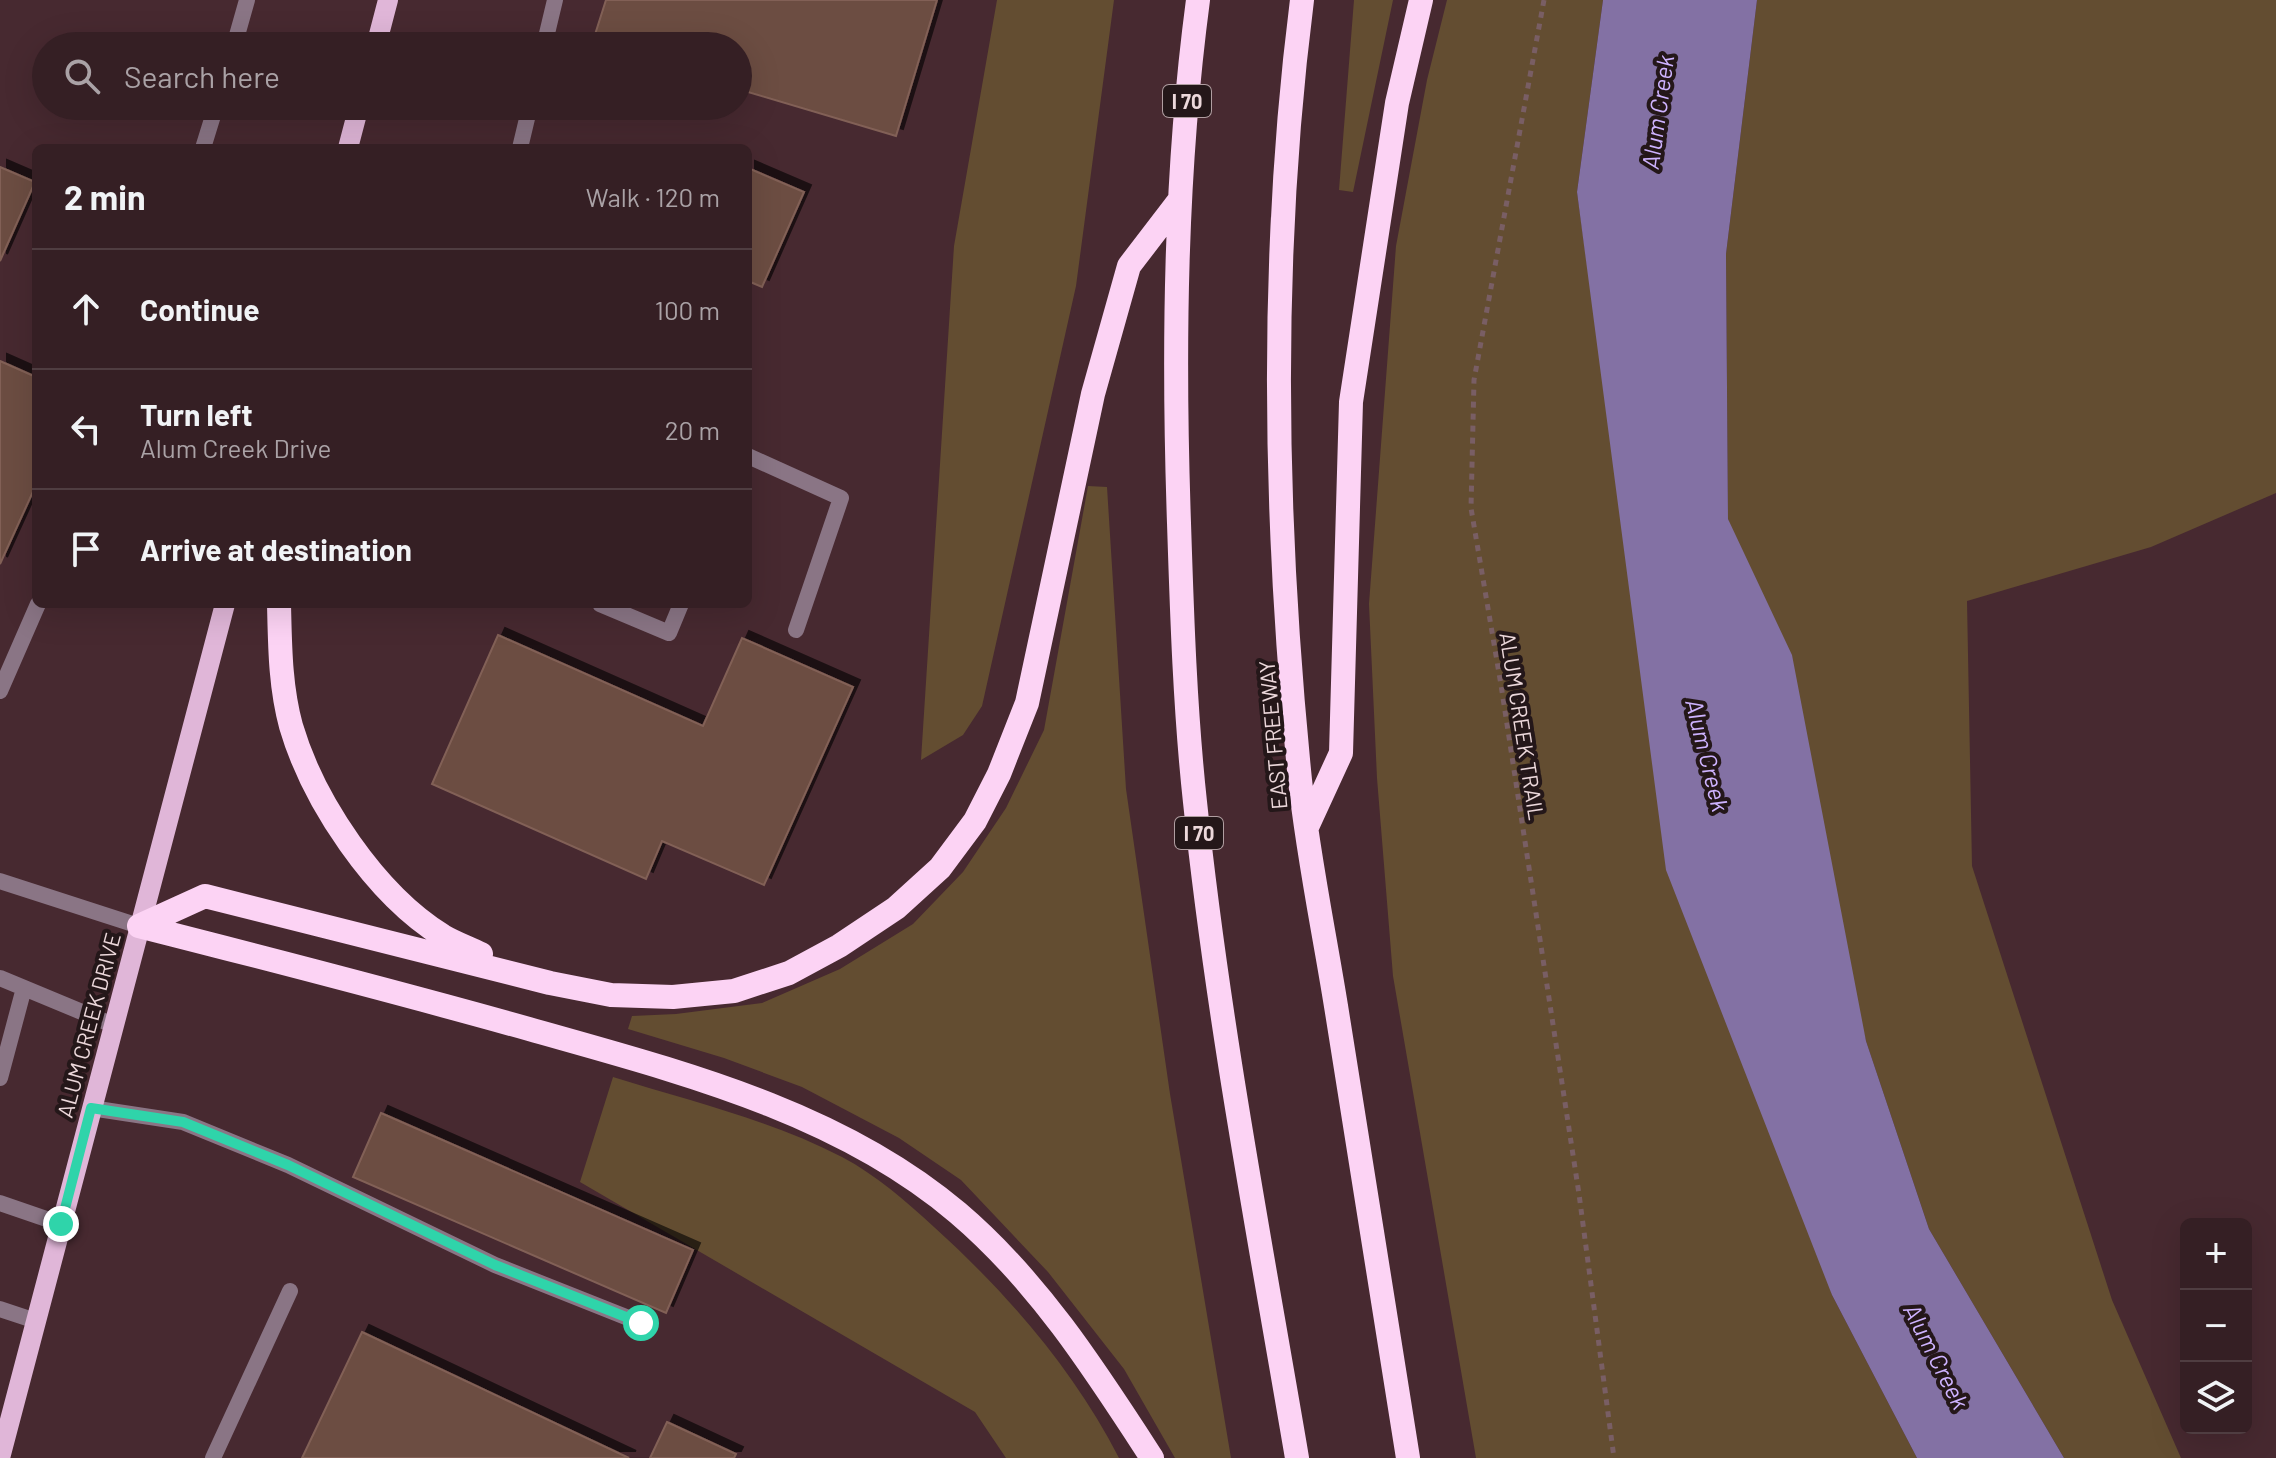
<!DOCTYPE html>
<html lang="en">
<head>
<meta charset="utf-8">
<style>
  body { margin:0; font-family:Barlow,sans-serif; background:#402c31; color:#f1f3f6 }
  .controls { position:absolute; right:24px; bottom:24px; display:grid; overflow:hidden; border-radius:12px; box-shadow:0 8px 32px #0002 }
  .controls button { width:72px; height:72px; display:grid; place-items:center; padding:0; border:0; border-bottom:2px solid #4f3d41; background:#351f24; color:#f1f3f6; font:40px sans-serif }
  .stop { position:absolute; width:24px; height:24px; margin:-18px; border:6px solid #2fd4aa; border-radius:50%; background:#fff }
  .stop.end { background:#2fd4aa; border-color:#fff; box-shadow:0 2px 8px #0008 }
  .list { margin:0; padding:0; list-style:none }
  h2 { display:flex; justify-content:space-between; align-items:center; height:104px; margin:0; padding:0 32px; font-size:34px }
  h2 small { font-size:26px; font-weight:400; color:#aaa2a6 }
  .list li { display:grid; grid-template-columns:52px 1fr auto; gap:24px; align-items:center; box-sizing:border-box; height:120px; padding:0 32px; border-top:2px solid #4f3d41 }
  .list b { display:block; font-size:30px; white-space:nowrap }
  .list p { margin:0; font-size:26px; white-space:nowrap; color:#aaa2a6 }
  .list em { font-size:26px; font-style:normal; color:#aaa2a6 }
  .icon { flex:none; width:44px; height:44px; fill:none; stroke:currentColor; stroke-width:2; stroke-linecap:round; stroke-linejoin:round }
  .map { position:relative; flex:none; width:2276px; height:1458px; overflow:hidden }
  .search { position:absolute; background:#351f24; box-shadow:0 8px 32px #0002; left:32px; top:32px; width:720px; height:88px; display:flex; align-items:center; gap:20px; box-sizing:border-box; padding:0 28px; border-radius:44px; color:#aaa2a6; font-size:30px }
  .panel { position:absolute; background:#351f24; box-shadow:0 8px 32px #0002; left:32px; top:144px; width:720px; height:464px; border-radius:12px }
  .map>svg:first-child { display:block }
  .green { fill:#634d31 }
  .water { fill:#8371a4 }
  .building { fill:#6c4d42; stroke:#826157; stroke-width:2; filter:url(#shadow) }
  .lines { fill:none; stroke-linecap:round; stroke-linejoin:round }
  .path { stroke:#795e64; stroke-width:5; stroke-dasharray:6 6; stroke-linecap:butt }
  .service { stroke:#8a7585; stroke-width:16 }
  .primary { stroke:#e0b6d8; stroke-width:20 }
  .motorway { stroke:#fcd3f4; stroke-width:24 }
  .route { stroke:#2fd4aa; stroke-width:10 }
  .labels { text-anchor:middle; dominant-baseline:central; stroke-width:8; stroke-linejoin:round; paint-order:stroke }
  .shield { fill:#241719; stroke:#b09ea1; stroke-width:2 }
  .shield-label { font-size:20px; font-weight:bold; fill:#ecd8db }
  .street-label { font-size:22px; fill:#ecd8db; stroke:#241719 }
  .water-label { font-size:24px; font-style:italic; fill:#ceb3ff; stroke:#241719 }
</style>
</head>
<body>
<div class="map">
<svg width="2276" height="1458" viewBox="0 0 2276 1458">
  <defs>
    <filter id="shadow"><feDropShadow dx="7" dy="-7" stdDeviation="0" flood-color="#0009"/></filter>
  </defs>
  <rect width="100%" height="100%" fill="#472930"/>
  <!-- green -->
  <path class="green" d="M997 0H1114L1076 286 982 706 963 735 921 760 954 246Z
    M1354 0H1393L1353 192 1339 190Z
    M1447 0H1603L1577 192 1619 493 1832 1295 1917 1458H1476L1393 976 1377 778 1369 604 1396 246 1427 80Z
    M1757 0H2276V493L2151 547 1967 601 1972 866 2112 1300 2181 1458H2064L1929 1229 1866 1041 1728 519 1726 254Z
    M1088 486 1107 487 1126 789 1170 1094 1231 1458H1175L1124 1369 1048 1272 961 1180 899 1138 802 1087 724 1058 628 1029 632 1016 676 1014 762 1003 840 969 913 924 963 872 1006 808 1044 730Z
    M613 1077C690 1101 770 1120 842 1157 876 1175 906 1201 934 1227 1007 1293 1074 1370 1119 1458H1006L975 1412 580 1182Z"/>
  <!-- water -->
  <path class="water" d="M1603 0H1757L1726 254 1728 519 1792 655 1866 1041 1929 1229 2064 1458H1917L1832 1295 1666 870 1577 192Z"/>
  <!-- building -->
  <path class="building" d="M606 0H937L896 136 738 89V46L592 44Z
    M0 167 35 182 0 261Z
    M748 168 804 192 762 287 748 281Z
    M0 361 36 377V485L0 564Z
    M498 635 703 726 742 638 853 687 764 885 662 841 646 879 432 784Z
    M381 1113 693 1250 666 1313 353 1177Z
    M362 1332 629 1458H302Z
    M667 1422 736 1454 734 1458H650Z"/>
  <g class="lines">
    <!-- path -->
    <path class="path" d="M1544 0 1474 380 1471 508 1501 685 1579 1194 1614 1458"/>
    <!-- service -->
    <path class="service" d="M234 46 247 0
      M544 46 555 0
      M203 148 216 106
      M520 148 530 106
      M748 456 841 498 796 630
      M600 604 669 633 681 604
      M0 691 38 604
      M0 881 139 926
      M0 978 113 1025
      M0 1078 24 988
      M91 1108 183 1122 288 1165 495 1265 641 1323
      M0 1203 61 1224
      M0 1309 36 1321
      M213 1458 290 1291"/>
    <!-- primary -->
    <path class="primary" d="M376 46 388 0
      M348 148 359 106
      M0 1458 225 604"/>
    <!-- motorway -->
    <path class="motorway" d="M1198 0C1175 173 1173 348 1179 523 1182 616 1185 710 1195 802 1218 1022 1260 1240 1297 1458
      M1302 0C1269 258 1274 522 1300 780 1308 856 1324 931 1336 1006 1360 1157 1384 1307 1408 1458
      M279 604C280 644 280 686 291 726 313 801 375 894 443 936 455 943 469 948 481 954
      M1307 827 1341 753 1351 402 1397 103 1421 0
      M139 926 205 896 550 983 611 995 673 997 734 991 789 973 839 946 896 908 940 868 975 821 999 774 1027 703 1093 394 1129 266 1178 202
      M139 926C269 959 400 993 529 1029 677 1071 838 1111 958 1213 1038 1281 1095 1370 1152 1458"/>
  </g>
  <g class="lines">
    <!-- route -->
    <path class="route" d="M61 1224 91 1108 183 1122 288 1165 495 1265 641 1323"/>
  </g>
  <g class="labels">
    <!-- shield labels -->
    <g class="shield">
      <rect x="1163" y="85" width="48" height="32" rx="6"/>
      <rect x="1175" y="817" width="48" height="32" rx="6"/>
    </g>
    <g class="shield-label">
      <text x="1187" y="101">I 70</text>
      <text x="1199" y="833">I 70</text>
    </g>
    <!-- street labels -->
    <g class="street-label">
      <text transform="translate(1523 726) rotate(81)">ALUM CREEK TRAIL</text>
      <text transform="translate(1272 735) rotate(-95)">EAST FREEWAY</text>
      <text transform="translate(88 1025) rotate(-75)">ALUM CREEK DRIVE</text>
    </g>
    <!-- water labels -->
    <g class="water-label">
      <text transform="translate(1657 112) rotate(-82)">Alum Creek</text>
      <text transform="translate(1708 755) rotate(76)">Alum Creek</text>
      <text transform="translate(1937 1356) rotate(63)">Alum Creek</text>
    </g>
  </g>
</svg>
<div class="controls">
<button>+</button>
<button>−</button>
<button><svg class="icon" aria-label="layers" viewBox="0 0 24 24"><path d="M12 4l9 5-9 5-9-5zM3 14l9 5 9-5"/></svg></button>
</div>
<div class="stop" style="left:641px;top:1323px"></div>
<div class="stop end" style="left:61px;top:1224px"></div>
<div class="search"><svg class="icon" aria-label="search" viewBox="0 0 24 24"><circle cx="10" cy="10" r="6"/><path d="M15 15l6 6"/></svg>Search here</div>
<section class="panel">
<h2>2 min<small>Walk · 120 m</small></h2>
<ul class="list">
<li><svg class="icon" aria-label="ahead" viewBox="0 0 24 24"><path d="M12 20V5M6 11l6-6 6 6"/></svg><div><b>Continue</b></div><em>100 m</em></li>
<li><svg class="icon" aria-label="left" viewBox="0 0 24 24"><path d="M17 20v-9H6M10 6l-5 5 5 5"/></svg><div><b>Turn left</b><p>Alum Creek Drive</p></div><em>20 m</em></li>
<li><svg class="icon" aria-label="arrive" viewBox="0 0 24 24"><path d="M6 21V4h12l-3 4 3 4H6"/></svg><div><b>Arrive at destination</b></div></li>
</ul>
</section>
</div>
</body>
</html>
